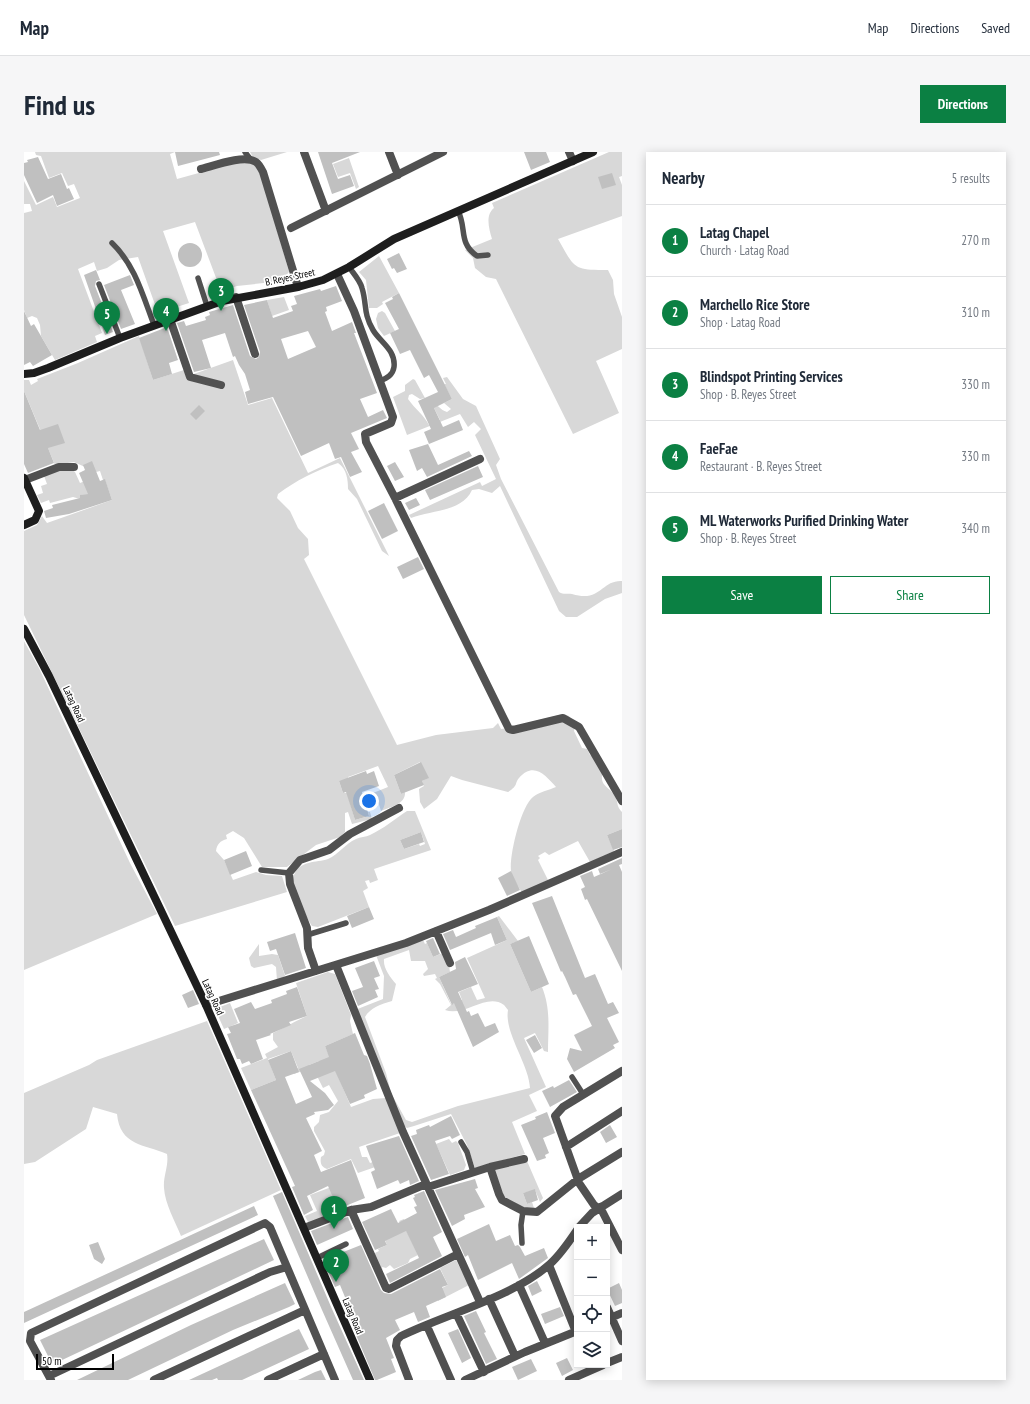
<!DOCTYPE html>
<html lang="en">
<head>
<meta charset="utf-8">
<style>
  body { margin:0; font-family:"PT Sans Narrow",sans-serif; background:#f6f6f7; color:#1f2937 }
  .controls { position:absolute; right:12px; bottom:12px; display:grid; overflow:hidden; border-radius:0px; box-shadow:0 2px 10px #0003 }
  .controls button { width:36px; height:36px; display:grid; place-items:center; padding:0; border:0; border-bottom:1px solid #e0e1e3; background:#fff; color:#1f2937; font:20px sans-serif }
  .scale { position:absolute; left:12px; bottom:10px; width:78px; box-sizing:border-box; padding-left:4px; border:2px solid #000; border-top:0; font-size:11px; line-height:14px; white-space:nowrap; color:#000; -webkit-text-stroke:3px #fff; paint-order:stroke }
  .you { position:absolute; left:345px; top:649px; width:14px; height:14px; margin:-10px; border:3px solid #fff; border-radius:50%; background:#1a73e8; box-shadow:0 0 0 6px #1a73e833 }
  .badge { display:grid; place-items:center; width:26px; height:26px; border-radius:50%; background:#0b8043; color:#fff; font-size:13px; font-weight:700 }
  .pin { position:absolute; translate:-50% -33px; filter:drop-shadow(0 1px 2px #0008) }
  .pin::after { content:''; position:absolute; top:21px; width:14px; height:12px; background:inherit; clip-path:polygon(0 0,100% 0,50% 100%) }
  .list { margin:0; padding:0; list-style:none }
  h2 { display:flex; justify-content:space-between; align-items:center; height:52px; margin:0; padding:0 16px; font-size:17px }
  h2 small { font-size:13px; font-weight:400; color:#747a83 }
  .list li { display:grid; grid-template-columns:26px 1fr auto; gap:12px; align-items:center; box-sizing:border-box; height:72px; padding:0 16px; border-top:1px solid #e0e1e3 }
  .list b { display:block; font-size:15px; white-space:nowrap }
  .list p { margin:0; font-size:13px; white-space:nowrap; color:#747a83 }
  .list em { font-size:13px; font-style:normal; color:#747a83 }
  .actions { display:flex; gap:8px; padding:12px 16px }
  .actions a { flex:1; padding:9px 0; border:1px solid #0b8043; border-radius:0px; text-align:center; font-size:14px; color:#0b8043 }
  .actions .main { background:#0b8043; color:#fff }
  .icon { flex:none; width:22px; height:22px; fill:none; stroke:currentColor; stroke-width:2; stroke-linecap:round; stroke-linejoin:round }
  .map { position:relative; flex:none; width:598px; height:1228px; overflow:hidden; border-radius:0px }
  header { display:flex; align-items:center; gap:24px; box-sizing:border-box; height:56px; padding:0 20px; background:#fff; border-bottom:1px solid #e0e1e3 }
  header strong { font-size:19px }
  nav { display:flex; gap:22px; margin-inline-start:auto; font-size:14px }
  .intro { display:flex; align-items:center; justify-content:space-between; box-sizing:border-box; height:96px; padding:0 24px }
  h1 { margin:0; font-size:28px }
  .button { padding:10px 18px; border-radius:0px; background:#0b8043; color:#fff; font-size:14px; font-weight:700 }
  main { display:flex; gap:24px; padding:0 24px }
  aside { flex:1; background:#fff; border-radius:0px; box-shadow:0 2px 10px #0003 }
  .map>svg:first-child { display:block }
  .green { fill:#d8d8d8; fill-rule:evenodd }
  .building { fill:#c0c0c0; fill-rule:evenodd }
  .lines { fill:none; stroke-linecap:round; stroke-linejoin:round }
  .lane { stroke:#515151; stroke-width:5.5 }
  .street { stroke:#515151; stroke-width:8 }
  .secondary { stroke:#1e1e1e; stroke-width:8 }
  .labels { text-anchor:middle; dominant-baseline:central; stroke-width:3.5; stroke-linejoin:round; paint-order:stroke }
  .street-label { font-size:10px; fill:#000; stroke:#fff }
</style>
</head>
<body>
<header>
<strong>Map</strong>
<nav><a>Map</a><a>Directions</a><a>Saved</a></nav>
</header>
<div class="intro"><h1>Find us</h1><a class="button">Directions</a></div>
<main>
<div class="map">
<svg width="598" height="1228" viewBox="0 0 598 1228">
  <rect width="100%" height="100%" fill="#fff"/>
  <!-- green -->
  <path class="green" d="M11 0H151L146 2 153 27 211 11H230L238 25 265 120 258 128 249 130 213 134 197 139 171 70 139 79 165 151 134 161 114 105 95 108 83 116 73 119 70 110 54 117 78 181 71 184 73 190 31 208 17 184 16 173 13 166 8 164 3 166 0 158V61L8 59 6 52H0V29L12 53 29 45 33 55 56 46 50 32 44 34 38 21 25 26 17 4 12 3Z
    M226 0H263L237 8 229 5Z
    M585 0H598V24L595 25 598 33V64L534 87C551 117 549 118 584 118L589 128 590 142 598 165V197L572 209 595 261 549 282 472 127 462 125 451 116 449 106 441 98 468 87C465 77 461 63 470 56L468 51Z
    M325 6 335 35 332 37 326 21 314 25 309 12Z
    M355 104 375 141 358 150 359 152 353 156H345L342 128 335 120Z
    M260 145 265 158 248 164 243 148Z
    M358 159 361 161 371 179 360 184 354 176 352 167 354 161Z
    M115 184 129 228 160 218 167 223 209 208 224 253 248 246 284 321 316 306 365 404 358 399 333 347 324 337C324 328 323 317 314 311 293 318 271 329 254 342L253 346 266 359 274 376 284 387 285 403 280 407 373 593 412 583 469 576 474 571 477 577 499 574 511 569 539 562 545 564 551 574 550 579 558 596 563 597 566 603 575 607 580 615C573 636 585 632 592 646 594 652 593 655 598 660V677L583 683 590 699 566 710 554 689 525 703 521 700 514 704 516 706 514 708 524 728 498 741C495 735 488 725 487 719 485 704 497 654 509 645 515 640 525 638 532 635 522 624 510 609 495 626 490 632 495 633 484 640L438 628 427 624 413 647 400 657 396 650 395 637 400 634 398 629 404 626 396 610 370 623 377 642 381 640C382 652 367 655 357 659L352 643 349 641 364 635 354 614 324 625V628L315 629 319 641H323L331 668 345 664 344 660H346L348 667 328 672 324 660 321 661V680L316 685 292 693 263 715H238L220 686 209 679 202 683 203 687C196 689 193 692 192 699L200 708 209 728 232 720 242 723 258 724 263 740 151 774 0 463V379L13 373 18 364 23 371 88 348 81 328H79L76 319 72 320 50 310 31 313 0 239V228H5L7 233 14 229 13 227 54 211Z
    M423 225 439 247 452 254 476 307 472 313 477 327 535 440C540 443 543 441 548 442 577 451 577 428 598 429V441L581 447 553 465H542L535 459 476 334 468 341 455 337 448 338C438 360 407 358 387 366L385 363 456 330 458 334 472 327 451 283 457 277 450 270 444 275 436 262 383 283 369 245 381 239V233L389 227 391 228 401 246 396 247 388 242 385 243 384 247C391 257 400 263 405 273L416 268 407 250C414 252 416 258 423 260L427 257 420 251 428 247 420 232H422L419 226Z
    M48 318 51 320 56 331 68 326 77 342 56 343V347L49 345 26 351 25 348 17 351 13 343 19 341 17 334 23 332 20 324 30 319Z
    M0 489 15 516 106 711 133 762 0 818Z
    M383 659H391L407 698 350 717 354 728 346 731 345 728 341 729 344 736 339 739 345 755 294 775 288 774C282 764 265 733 270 723 276 708 292 711 304 707 315 702 321 692 332 687 336 685 342 685 346 683 359 677 371 667 383 659ZM397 680 401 692 396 694 395 692 380 697 376 688Z
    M475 764 494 789 486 792 507 840 518 835C527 857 524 877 524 900L520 899 511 881 500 886 522 935 505 943 513 959 488 970 501 1002 451 1016 443 993 427 962 390 974 383 976 380 974 331 858 359 847 360 824 352 803 399 788 401 792 403 791 409 805 419 801 425 814 426 820 415 825 427 852 438 848 435 840 447 835 453 848 461 846 443 806 483 788 473 765ZM385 798 387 809H401L404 817 399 822 400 824 411 822 413 826 411 827 416 832 427 853 421 858C441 865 463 840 480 853L484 858C480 881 505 912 506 936L434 954 388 970 382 968 367 941 362 921 341 865C346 856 357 852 368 849L372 832C366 825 359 816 360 807Z
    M235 792V804L248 802 254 803 261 824 253 829 252 815 248 812 230 816 227 814 225 806Z
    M304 820 311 822 327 863 326 869 329 882 301 894 327 955 349 947 362 946 376 981 335 995 338 1005H343L346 1011 355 1008 357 1013 334 1021 327 1007 303 1017C297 1015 296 1011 297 1005L300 1003 301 999 290 979V975L295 970 296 963 305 960 314 949 305 933 299 936 294 926 295 909 285 913 286 916 270 922 268 918 274 916 267 899 244 907 252 928 227 938 217 916 243 906 241 902 254 895 249 888V881C262 875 271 869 283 864L272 831Z
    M206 851 214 871 200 877 191 857Z
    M183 869 257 1038 157 1084C151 1069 141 1052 140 1036 139 1024 145 1014 143 1002 120 992 96 994 93 962L69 955 62 977 11 1010 0 1012V941L65 913 73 908Z
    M425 987 428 991 432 989 434 991 442 1013 440 1018 426 1023 412 992Z
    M503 1009 519 1046 516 1050 511 1038 499 1041 503 1052 508 1050 510 1056 505 1058 480 1046 470 1017Z
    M310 1034 314 1041 308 1043 312 1053 318 1050 321 1056 285 1072 281 1064 293 1059 286 1043Z
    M380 1067 383 1072 380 1074 394 1103 386 1107 384 1111 370 1117 366 1113 362 1116 358 1115 359 1122 349 1102 355 1099 354 1097 363 1093 361 1088 377 1072 375 1069Z
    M432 1108 445 1133 414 1149 412 1139 424 1133 416 1116Z"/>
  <!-- building -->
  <path class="building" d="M151 0H195L196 3 154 14Z
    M294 0H336L308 11 314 27 326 23 330 34 308 42Z
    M500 0H522L526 10 507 18Z
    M14 5 24 27 37 22 43 37 45 36 50 47 33 54 29 43 13 51 0 23V11L4 10 3 8Z
    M588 21 592 33 578 37 574 25Z
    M154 103a12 12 0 1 1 24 0a12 12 0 1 1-24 0Z
    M375 101 383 117 373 121 370 116 368 117 363 107Z
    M72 118 76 128 72 129 71 134 89 180 81 183 60 123Z
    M106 123 110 133 97 138 111 172 97 177 80 133Z
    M312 134 318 149 302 155 303 159 301 160 308 179 328 170 332 181H330L353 241 336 247 344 265 359 258 363 266 327 281 335 297 327 300 338 320 326 325 317 305 311 307 305 291 277 304 249 245 224 252 221 240 226 238 221 222 215 213 211 204 209 205 201 181 178 188 187 216 170 220 153 171 160 169 162 174 182 168 181 165 186 163 185 160 209 153 226 204 232 207 235 205 236 200 220 153 243 148 249 166 269 159 267 154 273 152 270 144 296 137 297 139ZM284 179 292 195 264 207 257 187Z
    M375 141 428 247 410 256 419 275 435 268 439 278 405 292 400 280 407 277 394 249 414 240 405 223 400 226 386 198 376 202 366 181 375 177 361 151 369 147 368 145Z
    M0 159 7 174 10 172 28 203 9 214 6 210 0 213Z
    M143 175 154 208 145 211 148 222 129 228 115 186Z
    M0 239 16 278 34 272 41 291 24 296 30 311 4 321 0 312Z
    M175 253 181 259 172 268 166 262Z
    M404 292 414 313 445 299 448 304 403 325 398 316 393 319 385 298Z
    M68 309 76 329 81 327 88 348 45 362 22 366 20 359 29 356 28 353 56 346V343L64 342 55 321 61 318 59 313Z
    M371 310 380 325 371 329 363 314Z
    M454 314 459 325 406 348 401 338Z
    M392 346 396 353 385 358 381 351Z
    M360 351 374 379 358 387 344 359Z
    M394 405 400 417 379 427 373 415Z
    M397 610 405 626 398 629 400 633 377 642 370 623Z
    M342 619 343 622 350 619 355 634 338 640 345 664 331 668 322 640 319 641 315 629Z
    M598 677V695L589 698 583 683Z
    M397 680 400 690 380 697 376 688Z
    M222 699 228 714 206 723 200 708Z
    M598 706V712L595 713 598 720V819L563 747 561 748 557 737 561 735 556 724 568 719 570 725 588 717 576 722 574 717Z
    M487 719 496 738 483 744 474 726Z
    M528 744 561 826 571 822 584 852 589 850 595 861 583 866 595 890 589 893 591 896 550 920 543 907 546 896 558 899 550 883 568 874 552 842 549 843 541 825 538 819 537 820 508 751Z
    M345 755 350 767 328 776 323 764Z
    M473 765 483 788 471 793 467 781 426 798 419 782 429 778 432 785 452 776 451 774Z
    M271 781 282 816 261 823 252 797 246 799 243 790Z
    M505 784 525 832 507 840 486 792Z
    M409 786 416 802 409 805 402 789Z
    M441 805 454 832 434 840 443 860 445 859 447 864 454 861 461 875 471 871 475 880 449 895 430 851 428 853 415 825 432 817 431 810Z
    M350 809 356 824 350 826 355 837 351 838 354 845 334 854 328 839 339 835 331 816Z
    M273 835 283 864 265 870 267 873 246 882 247 883 232 888 239 907 227 912 225 909 218 912 216 907H213L203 882 207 881 204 875 216 871 210 857 227 850 231 857 248 851 247 848 263 842 262 839Z
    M169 838 175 852 164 856 158 843Z
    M331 881 340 903 343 904 346 912 353 937 340 943 341 946 326 952 311 919 286 929 301 941 310 953 304 958 290 960 291 962 282 966 298 999 290 1003 297 1020 327 1008 341 1046 314 1057 304 1034 283 1044 289 1058 280 1063 268 1035 271 1034 227 938 252 928 244 908 267 899 275 920 261 925 272 952 288 945 275 917 305 905 301 894Z
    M511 883 518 896 510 901 502 888Z
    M545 928 553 940 526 955 518 939 529 934 530 936Z
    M523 960 531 981 519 986 525 1001 521 1003 522 1006 513 1009 497 973 512 967 511 965Z
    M427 964 436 983 428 987 426 984 411 989 425 1022 407 1028 387 984 393 982 392 978 405 973 406 975Z
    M586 973 593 985 582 991 576 980Z
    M375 984 395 1029 386 1033 385 1028 376 1032 374 1028 353 1037 347 1020 351 1018 342 994Z
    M451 1027 454 1036 451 1037 461 1055 440 1063 441 1067 428 1074 411 1038Z
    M511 1037 514 1048 503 1052 499 1041Z
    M400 1039 418 1080 409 1085 418 1104 366 1131 362 1122 395 1106 382 1079 361 1089 363 1093 351 1098 338 1070 367 1057 374 1071 393 1061 390 1055 393 1054 389 1046 391 1045 390 1043Z
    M258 1040 308 1157 340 1228H329L298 1158 249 1044Z
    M230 1054 234 1063 0 1171V1160Z
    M324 1065 329 1077 293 1093 287 1079Z
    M465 1072 472 1089 486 1083 491 1094 494 1093 496 1095 501 1104 520 1096 524 1106 495 1127 488 1111 454 1128 444 1103 441 1105 433 1087Z
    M240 1087 250 1108 36 1209 35 1206 27 1210 16 1188Z
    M74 1090 81 1107 78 1112 70 1107 65 1093Z
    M337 1093 357 1138 360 1141 367 1142 416 1117 424 1133 418 1135 422 1145 402 1154 406 1165 394 1170 390 1160 371 1168 376 1178 362 1186 370 1206 367 1207 372 1220 353 1228H351L319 1152 323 1150 316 1133 311 1135 299 1108Z
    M513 1129 518 1139 508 1144 504 1134Z
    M261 1131 271 1152 265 1155 209 1178 104 1228H53L167 1173Z
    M595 1131 598 1138V1151L591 1154 583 1137Z
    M536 1155 540 1164 521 1172 517 1162Z
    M452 1159 462 1180 460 1181 473 1207 462 1212 440 1164Z
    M275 1177 285 1197 218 1228H194L193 1226 188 1228H165Z
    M434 1177 447 1206 438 1211 424 1181Z
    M543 1206 549 1218 538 1224 532 1211Z
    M507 1207 513 1219 494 1228 488 1215Z
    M297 1218 302 1228H274L291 1220Z"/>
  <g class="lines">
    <!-- lane -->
    <path class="lane" d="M221 0 227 8
      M434 59C443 76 434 91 453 104L464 103
      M88 91C111 113 119 144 130 173
      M325 115C329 121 336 128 338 136 343 152 339 161 349 178 356 190 372 198 370 215 369 223 363 226 356 229
      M174 126 183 154
      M75 132 96 186
      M237 718 265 721
      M283 783 322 771
      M548 925 559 942
      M437 990 443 1000 449 1020
      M498 1091 497 1073 499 1059
      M293 1106 322 1092"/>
    <!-- street -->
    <path class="street" d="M280 0 302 59
      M365 0 374 23
      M545 0 549 9
      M177 17C189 14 220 2 232 10 235 12 237 16 239 20L274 135
      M267 76 419 0
      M313 122 330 159 369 265 367 271 341 282 342 290 371 346 480 567 485 577 489 578 539 566 555 575 598 649
      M212 145 231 202
      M146 167 166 225 197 233
      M1 328 35 315H50
      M371 346 456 307
      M412 779 426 811
      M312 813 379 980 456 1150
      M292 819 284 796 283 776 266 732 265 721 276 708 305 698 326 682 375 656
      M182 853 382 791 465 758 598 700
      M542 995 598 959
      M466 1015 475 1042 478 1048 499 1059 513 1060 554 1027 598 1000
      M404 1035 466 1015 500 1007
      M576 1055 598 1098
      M574 1056 570 1053 555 1031 531 964 539 955 598 919
      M327 1058 362 1136 365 1137 434 1102
      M555 1075 568 1061 598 1042
      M280 1076 327 1058 347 1055 402 1032
      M525 1113 552 1180
      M495 1133 521 1191
      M465 1147 491 1204
      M583 1155 598 1189
      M432 1161 460 1220
      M584 1167 598 1161
      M403 1174 427 1228
      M583 1211 598 1205
      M25 1224 246 1120 263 1115
      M27 1228 6 1189 7 1181 241 1071 246 1075 311 1228
      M130 1228 281 1158
      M244 1228 300 1202
      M385 1228 372 1194 373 1188 377 1184C422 1162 489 1145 526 1112 537 1102 545 1090 553 1078
      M441 1228 501 1200 553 1179
      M545 1228 579 1213"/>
    <!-- secondary -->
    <path class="secondary" d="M0 222 10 221 24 216 96 186 198 149 274 135 299 128 325 115 370 87 569 0
      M0 326 15 359 11 368 0 373
      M0 477 25 524 182 853 346 1228"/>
  </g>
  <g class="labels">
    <!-- street labels -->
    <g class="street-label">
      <text transform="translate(266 125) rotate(-12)">B. Reyes Street</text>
      <text transform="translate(50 552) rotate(65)">Latag Road</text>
      <text transform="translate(189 845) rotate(65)">Latag Road</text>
      <text transform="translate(329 1164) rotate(67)">Latag Road</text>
    </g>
  </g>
</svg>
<div class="controls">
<button>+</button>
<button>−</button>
<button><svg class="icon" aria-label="locate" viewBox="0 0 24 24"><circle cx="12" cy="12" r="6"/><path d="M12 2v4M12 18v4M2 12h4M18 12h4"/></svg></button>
<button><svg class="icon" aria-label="layers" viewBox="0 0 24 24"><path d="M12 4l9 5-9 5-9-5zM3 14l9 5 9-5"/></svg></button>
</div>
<div class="scale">50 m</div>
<div class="you"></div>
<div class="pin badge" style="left:310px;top:1077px">1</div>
<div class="pin badge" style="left:312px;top:1130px">2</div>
<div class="pin badge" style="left:197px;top:159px">3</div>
<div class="pin badge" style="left:142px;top:179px">4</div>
<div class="pin badge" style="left:83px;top:182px">5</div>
</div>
<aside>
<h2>Nearby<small>5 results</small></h2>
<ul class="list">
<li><span class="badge">1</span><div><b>Latag Chapel</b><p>Church · Latag Road</p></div><em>270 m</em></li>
<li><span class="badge">2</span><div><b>Marchello Rice Store</b><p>Shop · Latag Road</p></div><em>310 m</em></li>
<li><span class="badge">3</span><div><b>Blindspot Printing Services</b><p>Shop · B. Reyes Street</p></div><em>330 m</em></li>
<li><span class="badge">4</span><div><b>FaeFae</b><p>Restaurant · B. Reyes Street</p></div><em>330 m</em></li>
<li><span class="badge">5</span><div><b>ML Waterworks Purified Drinking Water</b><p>Shop · B. Reyes Street</p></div><em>340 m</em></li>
</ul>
<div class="actions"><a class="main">Save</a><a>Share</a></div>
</aside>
</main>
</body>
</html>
